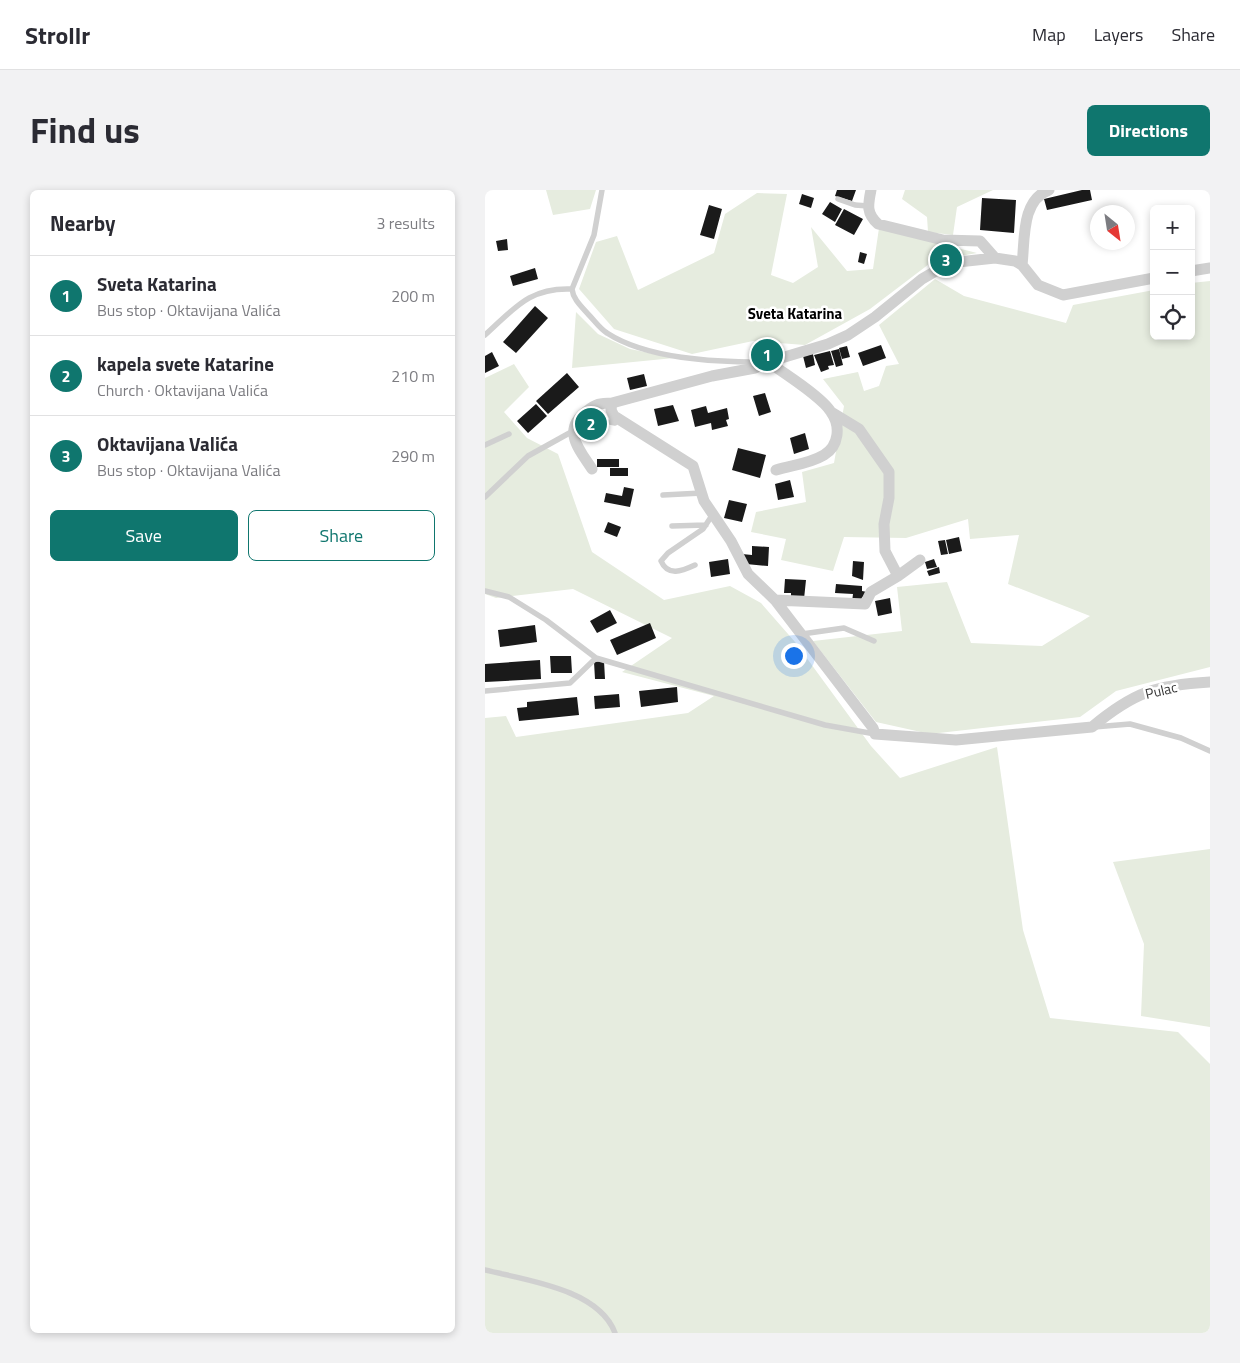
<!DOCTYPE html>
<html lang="en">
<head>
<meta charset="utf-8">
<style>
  body { margin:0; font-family:"Titillium Web",sans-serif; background:#f2f2f3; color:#2b2b33 }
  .controls { position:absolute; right:15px; top:15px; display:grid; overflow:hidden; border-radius:8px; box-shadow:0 2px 8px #0003 }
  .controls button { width:45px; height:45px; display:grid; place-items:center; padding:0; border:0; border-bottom:1px solid #e1e1e2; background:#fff; color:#2b2b33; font:25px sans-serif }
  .compass { position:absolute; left:605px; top:15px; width:45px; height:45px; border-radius:50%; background:#fff; box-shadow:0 2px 8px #0003; rotate:150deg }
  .you { position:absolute; left:308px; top:465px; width:18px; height:18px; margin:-12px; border:4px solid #fff; border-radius:50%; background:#1a73e8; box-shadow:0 0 0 8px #1a73e833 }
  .badge { display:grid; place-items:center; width:32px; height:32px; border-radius:50%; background:#0f766e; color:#fff; font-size:16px; font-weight:700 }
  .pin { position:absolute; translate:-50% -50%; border:2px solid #fff; box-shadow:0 1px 5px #0006 }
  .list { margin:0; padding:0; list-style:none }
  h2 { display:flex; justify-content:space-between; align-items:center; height:65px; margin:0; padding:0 20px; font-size:21px }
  h2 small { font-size:16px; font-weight:400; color:#7c7c81 }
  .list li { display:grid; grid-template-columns:32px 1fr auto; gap:15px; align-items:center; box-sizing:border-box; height:80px; padding:0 20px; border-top:1px solid #e1e1e2 }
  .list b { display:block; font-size:19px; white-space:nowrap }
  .list p { margin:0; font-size:16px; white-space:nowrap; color:#7c7c81 }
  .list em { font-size:16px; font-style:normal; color:#7c7c81 }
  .actions { display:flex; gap:10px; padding:15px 20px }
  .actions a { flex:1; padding:11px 0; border:1px solid #0f766e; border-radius:8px; text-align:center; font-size:18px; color:#0f766e }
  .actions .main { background:#0f766e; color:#fff }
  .icon { flex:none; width:28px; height:28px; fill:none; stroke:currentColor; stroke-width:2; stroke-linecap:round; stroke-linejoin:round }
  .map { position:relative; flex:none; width:725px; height:1143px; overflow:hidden; border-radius:8px }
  header { display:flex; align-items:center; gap:30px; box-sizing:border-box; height:70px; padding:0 25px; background:#fff; border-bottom:1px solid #e1e1e2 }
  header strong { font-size:24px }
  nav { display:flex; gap:28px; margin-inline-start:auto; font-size:18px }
  .intro { display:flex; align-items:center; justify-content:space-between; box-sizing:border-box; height:120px; padding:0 30px }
  h1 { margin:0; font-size:35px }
  .button { padding:12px 22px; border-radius:8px; background:#0f766e; color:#fff; font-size:18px; font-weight:700 }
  main { display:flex; gap:30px; padding:0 30px }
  aside { flex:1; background:#fff; border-radius:8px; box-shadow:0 2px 8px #0003 }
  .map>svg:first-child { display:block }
  .green { fill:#e6ecdf }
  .building { fill:#1a1a1a }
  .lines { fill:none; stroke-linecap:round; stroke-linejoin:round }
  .lane { stroke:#d0d0d0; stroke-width:5.5 }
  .street { stroke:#d0d0d0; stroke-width:11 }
  .labels { text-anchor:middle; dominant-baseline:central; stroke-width:5; stroke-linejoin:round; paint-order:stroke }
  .street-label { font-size:14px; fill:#333; stroke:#fff }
  .neighbourhood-label { font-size:15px; font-weight:bold; fill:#000; stroke:#fff }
</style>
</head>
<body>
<header>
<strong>Strollr</strong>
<nav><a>Map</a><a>Layers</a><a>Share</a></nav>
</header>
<div class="intro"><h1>Find us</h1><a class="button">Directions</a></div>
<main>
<aside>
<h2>Nearby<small>3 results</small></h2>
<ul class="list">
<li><span class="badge">1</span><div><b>Sveta Katarina</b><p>Bus stop · Oktavijana Valića</p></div><em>200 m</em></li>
<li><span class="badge">2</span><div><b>kapela svete Katarine</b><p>Church · Oktavijana Valića</p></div><em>210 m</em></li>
<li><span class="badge">3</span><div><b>Oktavijana Valića</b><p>Bus stop · Oktavijana Valića</p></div><em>290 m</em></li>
</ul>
<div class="actions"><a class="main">Save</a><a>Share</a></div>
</aside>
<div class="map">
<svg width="725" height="1143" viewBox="0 0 725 1143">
  <rect width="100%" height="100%" fill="#fff"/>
  <!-- green -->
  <path class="green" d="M61 0H111L105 19 68 25Z
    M420 0H508L472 17 468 45 443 42 442 27 417 9Z
    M272 3 302 4 286 85 308 93 333 77 326 37 362 81 388 79 394 38 492 63 448 71 385 119 320 155 268 151 207 164 129 139 94 99 111 52 132 46 153 100 229 63 240 24Z
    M450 89 479 106 581 133 588 115 669 100V146H706V93L725 91V477L631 501 595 527 445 544 391 532 328 451 417 441 412 397 462 392 486 453 557 456 605 426 523 394 534 345 485 349 483 329 421 348 359 347 348 381 296 370 301 349 266 342 271 322 321 312 317 282 349 273 359 216 338 189 373 182 379 201 394 196 401 176 414 174 394 135Z
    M91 122 113 144 145 159 189 168 87 178Z
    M29 174 44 197 19 222 42 248 73 264 107 362 179 410 245 396 276 413 310 452 386 556 415 588 512 557 538 740 565 828 693 842 725 874V1143H0V528L21 526 31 547 203 523 229 506 137 482 187 448 88 399 11 408 0 404V188Z
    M725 659V837L656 826 659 754 628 672Z"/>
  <!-- building -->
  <path class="building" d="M352 0H371L367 11 350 6Z
    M597 0H605L607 10 562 20 559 9Z
    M317 4 329 8 326 18 314 14Z
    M497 8 531 10 529 43 495 40Z
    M345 12 357 19 350 32 337 24Z
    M224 15 237 19 229 49 215 45Z
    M359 19 378 29 369 45 350 35Z
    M22 49 23 60 13 61 11 51Z
    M375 62 382 64 379 74 373 72Z
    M50 78 53 89 28 96 25 86Z
    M50 116 63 128 31 163 18 152Z
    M396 155 401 168 378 176 373 163Z
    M362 156 365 167 357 169 354 158Z
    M354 159 358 175 351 177 346 161Z
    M345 161 349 175 343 176 344 179 336 182 329 165Z
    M7 162 14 176 0 183V166Z
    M328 164 330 175 321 178 318 166Z
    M82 183 94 197 63 224 51 211Z
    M159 184 162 196 145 200 142 188Z
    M280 203 286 222 274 226 268 206Z
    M51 214 62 226 43 243 32 231Z
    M188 215 194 231 173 236 169 219Z
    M221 216 223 223 242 218 244 229 241 230 243 236 227 240 226 233 210 237 206 220Z
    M100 228 116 232 113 241 97 236Z
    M320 243 324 259 309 264 305 248Z
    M253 258 281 265 275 288 247 280Z
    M112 269H134V277H112Z
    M125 278H143V286H125Z
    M305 290 309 307 293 310 290 294Z
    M139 297 149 299 145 317 119 312 121 303 137 306Z
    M244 310 262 314 257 332 239 328Z
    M123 332 136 337 132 347 119 342Z
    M474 347 477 361 464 364 461 350Z
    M460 350 463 364 456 365 453 351Z
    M267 356 284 357 283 376 261 374 257 364 267 365Z
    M243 369 245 384 226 387 224 372Z
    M449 369 452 377 442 379 440 372Z
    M368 371 379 372 378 390 367 386Z
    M454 377 455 383 444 386 442 381Z
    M300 389 321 390 319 409 306 408V403H299Z
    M351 394 377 396V401L382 402 381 407H377L376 412H367L368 404 350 403Z
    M405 408 407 423 393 426 390 411Z
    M125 420 132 433 112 443 105 431Z
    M165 433 171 448 132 465 125 450Z
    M50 435 52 452 15 457 13 440Z
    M65 466H86L87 483H66Z
    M55 470 56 489 0 492V474Z
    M119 471 120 489H110L109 472Z
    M192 497 193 512 156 517 154 501Z
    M134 504 135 517 110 519 109 506Z
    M92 507 94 525 34 531 32 518 42 517V512Z"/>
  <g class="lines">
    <!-- lane -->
    <path class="lane" d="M117 0 109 45 87 99C88 109 96 116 103 124 109 130 115 139 122 143 162 169 229 172 276 172
      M353 9 370 15 383 16
      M0 145C29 119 44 97 87 99
      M125 232 130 233 134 229
      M0 255 24 244
      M178 305 217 303
      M0 307 43 266 88 241
      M187 336 221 335
      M210 375C197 381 183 387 176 371L183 363 218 339 228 324
      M0 401 24 407 61 430 111 468 340 535 390 544
      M317 444 359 438 389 451
      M0 501 85 493 111 468
      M609 537 645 534 696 548 725 561
      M0 1080C40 1090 114 1099 130 1143"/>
    <!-- street -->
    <path class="street" d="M386 0C383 15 381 23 393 34L458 50 495 51 510 68
      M537 75C540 50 536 10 564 0
      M706 81 725 78
      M283 172C299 183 337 207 346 222 356 236 354 256 339 265 324 274 307 275 291 280
      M346 222 374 239 404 282V308L399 334 400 361 413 386
      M107 279C94 259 76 240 102 221 111 214 115 213 127 213
      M435 370 413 386 386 402 380 414 290 410 263 384 246 351 219 311 208 276 129 226 126 220 127 213 227 186 270 178 283 172 343 154 363 145 390 127 437 89 461 75 473 72 510 68 530 71 537 75 553 95 578 105 669 88
      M290 410 388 538 390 544 471 550 607 537C649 502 671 495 725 492"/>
  </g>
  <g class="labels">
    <!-- street labels -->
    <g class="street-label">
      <text transform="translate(676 500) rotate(-13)">Pulac</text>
    </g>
    <!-- neighbourhood labels -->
    <g class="neighbourhood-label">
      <text x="310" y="123">Sveta Katarina</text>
    </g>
  </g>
</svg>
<div class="controls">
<button>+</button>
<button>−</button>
<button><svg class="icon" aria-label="locate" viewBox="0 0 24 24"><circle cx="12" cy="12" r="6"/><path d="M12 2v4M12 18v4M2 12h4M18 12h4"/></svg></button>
</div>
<svg class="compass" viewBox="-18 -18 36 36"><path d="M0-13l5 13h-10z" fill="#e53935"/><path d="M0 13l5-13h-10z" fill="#7c7c81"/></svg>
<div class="you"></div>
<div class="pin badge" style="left:282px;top:165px">1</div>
<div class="pin badge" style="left:106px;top:234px">2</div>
<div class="pin badge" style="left:461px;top:70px">3</div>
</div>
</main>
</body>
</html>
